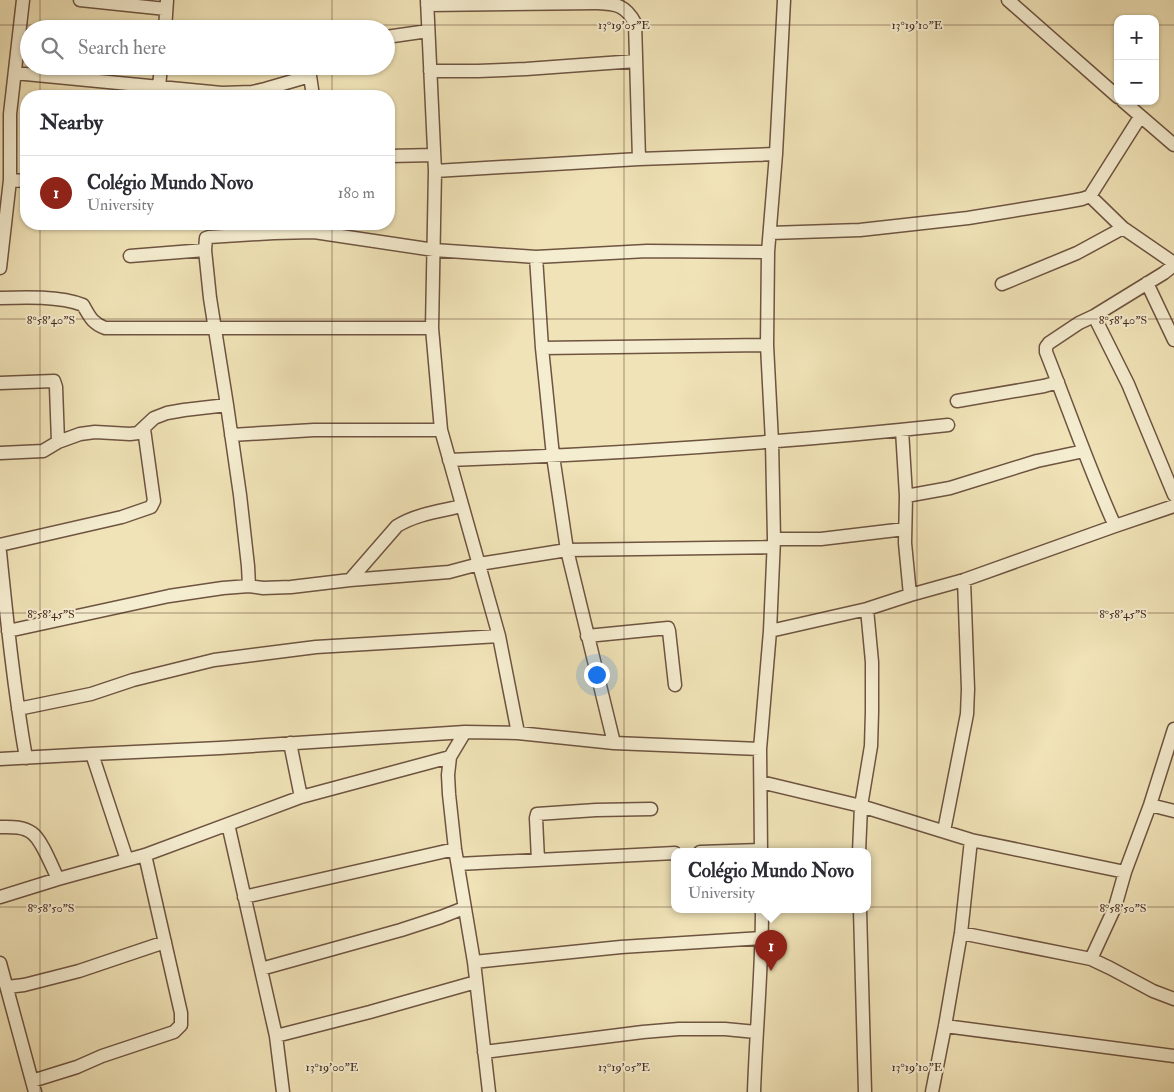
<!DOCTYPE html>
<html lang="en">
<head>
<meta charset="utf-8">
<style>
  body { margin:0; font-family:"IM FELL Double Pica",serif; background:#f7f7f7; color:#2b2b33 }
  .controls { position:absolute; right:15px; top:15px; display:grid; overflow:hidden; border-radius:10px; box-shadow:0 1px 4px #0004 }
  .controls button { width:45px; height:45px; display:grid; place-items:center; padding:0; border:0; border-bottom:1px solid #e1e1e2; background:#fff; color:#2b2b33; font:25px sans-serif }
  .you { position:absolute; left:596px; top:674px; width:18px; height:18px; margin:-12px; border:4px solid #fff; border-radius:50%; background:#1a73e8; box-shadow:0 0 0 8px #1a73e833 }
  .badge { display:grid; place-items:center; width:32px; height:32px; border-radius:50%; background:#8f2418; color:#fff; font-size:16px; font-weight:700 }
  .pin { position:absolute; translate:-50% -41px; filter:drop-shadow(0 1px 2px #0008) }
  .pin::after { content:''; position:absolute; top:26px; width:18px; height:15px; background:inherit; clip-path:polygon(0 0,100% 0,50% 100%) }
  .popup { position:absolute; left:671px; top:848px; width:200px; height:65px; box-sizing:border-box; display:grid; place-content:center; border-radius:10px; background:#fff; filter:drop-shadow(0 1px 4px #0005); font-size:16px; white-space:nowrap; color:#7c7c81 }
  .popup b { font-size:19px; color:#2b2b33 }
  .popup::after { content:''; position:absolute; left:50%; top:100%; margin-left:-10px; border:10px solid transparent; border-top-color:#fff }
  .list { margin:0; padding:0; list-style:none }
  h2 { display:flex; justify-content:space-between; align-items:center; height:65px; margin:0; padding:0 20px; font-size:21px }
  h2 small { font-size:16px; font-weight:400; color:#7c7c81 }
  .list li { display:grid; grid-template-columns:32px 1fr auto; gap:15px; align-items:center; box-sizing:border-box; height:75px; padding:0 20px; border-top:1px solid #e1e1e2 }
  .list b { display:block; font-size:19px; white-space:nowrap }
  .list p { margin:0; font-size:16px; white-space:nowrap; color:#7c7c81 }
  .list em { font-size:16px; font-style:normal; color:#7c7c81 }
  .icon { flex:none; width:28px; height:28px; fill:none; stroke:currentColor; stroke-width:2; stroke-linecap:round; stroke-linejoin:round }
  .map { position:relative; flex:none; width:1174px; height:1092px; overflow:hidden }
  .search { position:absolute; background:#fff; box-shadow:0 1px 4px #0004; left:20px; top:20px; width:375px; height:55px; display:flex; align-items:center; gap:12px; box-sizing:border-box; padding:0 18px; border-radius:28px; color:#7c7c81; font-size:19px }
  .panel { position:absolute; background:#fff; box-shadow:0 1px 4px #0004; left:20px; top:90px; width:375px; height:140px; border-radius:20px }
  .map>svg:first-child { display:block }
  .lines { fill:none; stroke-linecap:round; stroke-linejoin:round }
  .street-casing { stroke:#6e5441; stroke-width:15 }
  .street { stroke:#f5edd0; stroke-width:12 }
  .ticks { fill:none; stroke:#42251a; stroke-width:1; stroke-opacity:0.45 }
  .ticks-label { font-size:12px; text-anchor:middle; fill:#42251a; stroke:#f5edd0; stroke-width:4; stroke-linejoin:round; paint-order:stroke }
</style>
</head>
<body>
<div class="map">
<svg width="1174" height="1092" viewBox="0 0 1174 1092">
  <rect width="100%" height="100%" fill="#f0e3b7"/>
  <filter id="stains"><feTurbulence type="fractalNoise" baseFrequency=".004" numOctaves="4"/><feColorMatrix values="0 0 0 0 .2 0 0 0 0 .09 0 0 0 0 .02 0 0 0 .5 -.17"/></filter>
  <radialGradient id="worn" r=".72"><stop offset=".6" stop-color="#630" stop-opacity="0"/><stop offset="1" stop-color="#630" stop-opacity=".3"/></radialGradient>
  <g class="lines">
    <defs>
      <path id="street" d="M80 0 166 9
        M427 0 435 171 432 328 441 430 499 636 518 733
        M1008 0 1118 97
        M427 5 596 3C615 4 625 4 635 23L639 159
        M165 29 167 0
        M386 37 428 31
        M430 71H478L526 69 636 61
        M15 73 222 93 252 92 265 89 310 76V66
        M310 76 313 96
        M159 87 161 66
        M1123 101 1174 145
        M389 156 434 155
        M435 171 639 159 776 154
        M10 180 26 181
        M1090 196 1140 117
        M770 233 860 230 968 218 1060 203 1082 199 1090 196 1123 228 1174 263
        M205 250 206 238 209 237 274 233 314 232 434 250 536 257 647 251 768 252
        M130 256 205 250 210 298 227 405 240 495 248 566 249 586
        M536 257 542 348 553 456 567 550 614 743
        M0 268 10 180V114L23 0
        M1147 283 1174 340
        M1002 284 1077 253 1123 228
        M0 298C25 297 60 296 83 305 90 317 92 323 105 328H432
        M1094 316 1128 384 1174 495
        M542 348 767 345
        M0 383 54 381 56 387 58 442
        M957 401 1044 386 1058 382
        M902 430 906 496
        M231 435 314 430H441
        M0 453 43 451 58 442 80 434 95 432 130 434 138 433 154 418 167 413 184 410 227 405
        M449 460C616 454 782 443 948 425
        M1115 526C1089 469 1069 410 1046 352V347L1049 343 1079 323 1094 316 1164 273 1174 265
        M774 539H821L905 529
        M0 545 122 517 151 507 154 501 144 429
        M0 552C7 621 14 689 26 758
        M350 580 397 526C416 514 441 511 462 506
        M910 595 905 543 906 496 950 488 1037 461 1084 451
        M8 631 169 596 223 588 249 586 263 588 291 587 350 580 449 572 479 564 567 550 773 547
        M770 631 867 609 910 595 964 580 1115 526 1174 506
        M587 636 668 628 669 631 675 685
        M18 709 91 694 133 680 214 660 316 647 499 636
        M465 732 450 757 448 775 449 794 455 849 474 962 489 1092
        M290 743 301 797
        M92 754 127 860
        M0 759 92 754 220 748 465 732 518 733 614 743 760 749
        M761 782 861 806 971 840 1125 872
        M1150 805 1174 811
        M228 824 276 1036 283 1092
        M0 827C10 827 23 826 32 833 42 840 52 867 58 879
        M944 831 967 714 968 689 964 580
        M700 852 761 850
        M761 852 760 749 770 631 774 539 772 442 767 345 768 252 776 154 784 0
        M859 852 861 806 871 746 872 712V662L867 609
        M538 860 536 818 537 814 596 810 651 809
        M458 864 675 853
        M0 897 58 879 145 855 301 797 450 757
        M244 897 455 849
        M860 910 865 1092
        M961 933 1091 959 1110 968 1153 991 1174 999
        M1091 959 1115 907 1125 872 1150 805 1174 729
        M474 962 621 947 762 938
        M0 963 35 1092
        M261 969 401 930 441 917 464 908
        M7 987 24 985 79 971 165 942
        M945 1026 1174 1056
        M276 1036 370 1012 476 982
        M484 1052 643 1032 679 1029H725L756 1032
        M32 1081 77 1067 102 1056 174 1032 181 1025V1013L145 855
        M754 1092C756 1031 762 970 762 910
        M932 1092 945 1026 961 933 971 840"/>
    </defs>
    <!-- street casing -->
    <use href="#street" class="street-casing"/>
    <!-- street -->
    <use href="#street" class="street"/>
  </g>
  <!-- ticks -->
  <path class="ticks" d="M40 0V29M332 0V29M624 0V1092M917 0V1092M0 25H1118M1155 25H1174M40 66V96M332 66V96M40 224V1092M332 224V1092M0 319H1174M0 613H1174M0 907H1174"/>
  <g class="ticks-label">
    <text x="624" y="29">13°19'05"E</text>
    <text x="917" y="29">13°19'10"E</text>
    <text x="51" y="324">8°58'40"S</text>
    <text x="1123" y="324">8°58'40"S</text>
    <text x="51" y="618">8°58'45"S</text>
    <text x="1123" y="618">8°58'45"S</text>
    <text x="51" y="912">8°58'50"S</text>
    <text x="1123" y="912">8°58'50"S</text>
    <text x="332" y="1071">13°19'00"E</text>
    <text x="624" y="1071">13°19'05"E</text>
    <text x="917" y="1071">13°19'10"E</text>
  </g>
  <rect width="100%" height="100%" filter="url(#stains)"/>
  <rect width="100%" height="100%" fill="url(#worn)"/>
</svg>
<div class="controls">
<button>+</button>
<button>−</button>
</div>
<div class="you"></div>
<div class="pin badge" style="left:771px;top:971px">1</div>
<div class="popup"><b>Colégio Mundo Novo</b>University</div>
<div class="search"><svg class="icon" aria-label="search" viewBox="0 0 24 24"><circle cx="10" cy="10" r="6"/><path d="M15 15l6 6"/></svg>Search here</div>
<section class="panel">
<h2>Nearby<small></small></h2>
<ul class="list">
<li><span class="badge">1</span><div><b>Colégio Mundo Novo</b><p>University</p></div><em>180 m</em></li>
</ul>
</section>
</div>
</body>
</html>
